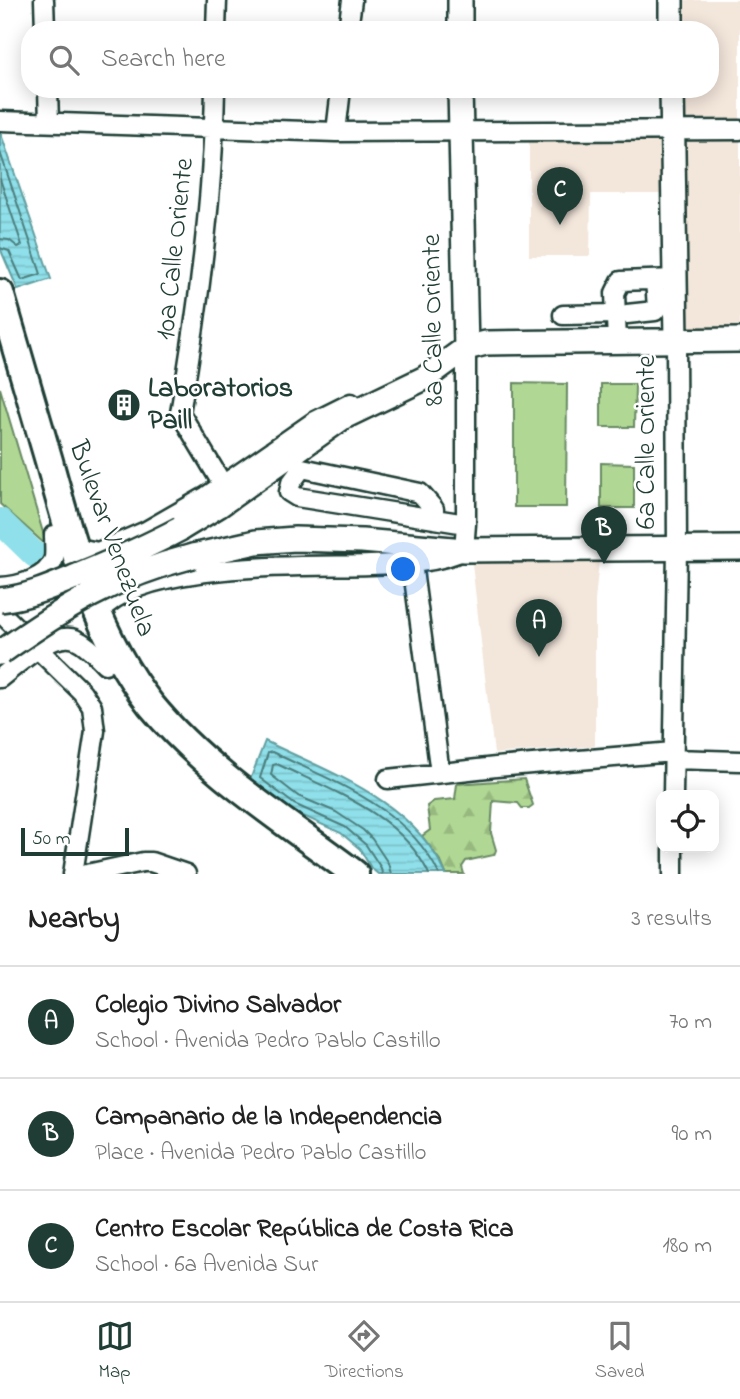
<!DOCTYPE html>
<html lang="en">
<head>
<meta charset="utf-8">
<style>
  body { margin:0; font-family:"Indie Flower",sans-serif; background:#f6f6f6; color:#222 }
  .controls { position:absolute; right:21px; bottom:21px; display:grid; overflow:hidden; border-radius:14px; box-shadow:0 4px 18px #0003 }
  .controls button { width:63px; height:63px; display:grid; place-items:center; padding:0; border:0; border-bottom:2px solid #e0e0e0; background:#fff; color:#222; font:35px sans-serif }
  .scale { position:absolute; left:21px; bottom:18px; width:108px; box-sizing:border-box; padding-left:7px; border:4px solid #1f3d34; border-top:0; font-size:19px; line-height:24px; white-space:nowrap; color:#1f3d34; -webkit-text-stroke:5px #fff; paint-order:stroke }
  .you { position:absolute; left:404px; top:570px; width:24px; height:24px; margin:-18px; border:5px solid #fff; border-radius:50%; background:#1a73e8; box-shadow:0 0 0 10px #1a73e833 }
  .badge { display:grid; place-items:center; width:46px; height:46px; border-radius:50%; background:#1f3d34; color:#fff; font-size:23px; font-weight:700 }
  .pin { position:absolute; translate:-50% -58px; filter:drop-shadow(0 2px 4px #0008) }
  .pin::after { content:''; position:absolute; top:37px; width:24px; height:21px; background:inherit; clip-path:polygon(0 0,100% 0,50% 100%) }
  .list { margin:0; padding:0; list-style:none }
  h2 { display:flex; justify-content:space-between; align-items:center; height:91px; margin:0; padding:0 28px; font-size:30px }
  h2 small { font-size:23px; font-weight:400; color:#767676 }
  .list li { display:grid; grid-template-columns:46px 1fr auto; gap:21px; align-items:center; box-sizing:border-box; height:112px; padding:0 28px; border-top:2px solid #e0e0e0 }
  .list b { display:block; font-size:26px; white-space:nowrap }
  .list p { margin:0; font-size:23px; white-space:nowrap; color:#767676 }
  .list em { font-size:23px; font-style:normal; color:#767676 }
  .icon { flex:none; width:38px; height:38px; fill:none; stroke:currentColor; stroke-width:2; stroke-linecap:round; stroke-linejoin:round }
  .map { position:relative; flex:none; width:740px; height:874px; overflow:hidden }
  .search { position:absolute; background:#fff; box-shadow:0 4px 18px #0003; left:21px; right:21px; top:21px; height:77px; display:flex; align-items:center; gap:18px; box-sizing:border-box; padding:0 24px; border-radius:28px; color:#767676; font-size:26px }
  .sheet { height:427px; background:#fff }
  nav { display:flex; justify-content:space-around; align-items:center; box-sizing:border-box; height:98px; border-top:2px solid #e0e0e0; background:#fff; font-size:19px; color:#767676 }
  nav a { display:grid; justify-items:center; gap:4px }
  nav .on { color:#1f3d34 }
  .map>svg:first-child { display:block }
  .built { fill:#f3e6db }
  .forest { fill:url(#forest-firs); stroke:#688a64; stroke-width:2 }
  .green { fill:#b0d793; stroke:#688a64; stroke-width:2 }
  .water { fill:url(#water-rules); stroke:#629fa1; stroke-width:2 }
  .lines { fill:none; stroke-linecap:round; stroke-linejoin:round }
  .shore { stroke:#4c7e7d; stroke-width:2 }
  .river { stroke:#8fe0ea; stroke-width:26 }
  .minor-casing { stroke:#1f3d34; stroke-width:23 }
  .major-casing { stroke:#1f3d34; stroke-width:28 }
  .highway-casing { stroke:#1f3d34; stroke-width:32 }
  .minor { stroke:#fff; stroke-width:18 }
  .major { stroke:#fff; stroke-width:23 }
  .highway { stroke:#fff; stroke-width:26 }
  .major-bridge-casing { stroke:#1f3d34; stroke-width:28; stroke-linecap:butt }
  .major-bridge { stroke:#fff; stroke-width:23 }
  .labels { text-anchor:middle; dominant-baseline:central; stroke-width:5; stroke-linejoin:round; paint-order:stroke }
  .street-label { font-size:28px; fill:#1f3d34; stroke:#fff }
  .poi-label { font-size:28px; font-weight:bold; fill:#1f3d34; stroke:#fff; text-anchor:start }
</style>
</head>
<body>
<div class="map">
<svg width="740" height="874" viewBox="0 0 740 874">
  <defs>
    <pattern id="forest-firs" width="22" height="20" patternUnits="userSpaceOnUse" patternTransform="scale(1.75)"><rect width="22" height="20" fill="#b0d793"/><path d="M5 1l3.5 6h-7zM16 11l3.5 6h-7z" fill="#97b97f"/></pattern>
    <pattern id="water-rules" width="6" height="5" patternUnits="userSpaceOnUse" patternTransform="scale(1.75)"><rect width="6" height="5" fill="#8fe0ea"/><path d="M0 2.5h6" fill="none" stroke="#7bc1c9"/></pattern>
  </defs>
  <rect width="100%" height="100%" fill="#fff"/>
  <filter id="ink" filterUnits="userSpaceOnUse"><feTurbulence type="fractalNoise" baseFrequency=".0143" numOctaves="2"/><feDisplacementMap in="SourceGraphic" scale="14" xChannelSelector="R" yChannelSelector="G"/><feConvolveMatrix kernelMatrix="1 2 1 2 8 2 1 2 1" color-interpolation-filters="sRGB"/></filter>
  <g filter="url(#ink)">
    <!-- built -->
    <path class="built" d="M674 0H740V340H676L674 89H710V30H674Z
      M529 142H664V194H591L590 256H529Z
      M599 560 595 601V746L494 754 472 564Z"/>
    <!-- forest -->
    <path class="forest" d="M524 779 533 805 529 808H522L518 803 493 801 491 833 496 850 494 855 466 861 462 867 464 874H446L441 862 422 836 430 830 427 806 434 801 455 799 457 784Z"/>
    <!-- green -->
    <path class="green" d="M514 383 567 384 566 507H514Z
      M601 384H635L634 427H601Z
      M0 388 47 546 0 504Z
      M601 463 634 464V508H601Z"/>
    <!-- water -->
    <path class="water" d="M0 131 51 279 18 290 0 248Z
      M265 741C333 774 412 800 446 874H378L371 868 360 849 341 833 290 810 250 780Z"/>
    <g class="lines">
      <!-- shore -->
      <path class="shore" d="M0 152 41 274 22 280 9 251 0 248
        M0 179 22 245 18 247 9 240 0 239
        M382 874 381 868 366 845 345 827 294 804 260 778 268 753 272 752C334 782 407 807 439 874
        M391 874 388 863 372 839 363 830 336 812 298 796 271 775 273 765 277 764C332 791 401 814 429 874"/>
      <!-- river -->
      <path class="river" d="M0 521 35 555"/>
      <defs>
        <path id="minor" d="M44 0 45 30
          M216 30 217 0
          M348 30 352 0
          M48 89 49 122
          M215 89C213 198 199 306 180 413L223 485
          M0 121 336 132 740 130
          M336 132 341 89
          M627 314 655 311 657 308 655 280
          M563 315 616 314
          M617 342 615 293 621 281 675 279
          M434 519V509L420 493 302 468 291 483 289 492 297 497 466 524
          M72 539 83 549 98 552 146 531 207 496 315 421 351 403
          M412 563 440 773
          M0 587C18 586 48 579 54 558 55 551 54 542 54 535
          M0 612 82 692 92 707 95 731 73 874
          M98 613C142 560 305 567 370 565 401 564 436 564 464 550L466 524V348
          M0 678C17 665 52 631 75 639 87 644 96 655 105 664
          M673 759 740 761
          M388 779 496 767 673 752
          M673 795 677 548 676 340
          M673 848V874
          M87 874 143 862H151L186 874"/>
        <path id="major" d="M460 0V30
          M671 0V30
          M460 89 466 348
          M672 89 676 340
          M180 529 218 506 342 418 425 378 466 348 486 343 740 340
          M193 556 256 542 295 539 362 541 464 550 740 548"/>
        <path id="highway" d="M0 293C16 349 33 405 49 461 72 545 96 636 151 705 207 773 285 821 355 874"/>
      </defs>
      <!-- minor casing -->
      <use href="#minor" class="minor-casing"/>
      <!-- major casing -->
      <use href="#major" class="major-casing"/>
      <!-- highway casing -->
      <use href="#highway" class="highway-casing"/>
      <!-- minor -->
      <use href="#minor" class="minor"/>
      <!-- major -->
      <use href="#major" class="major"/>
      <!-- highway -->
      <use href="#highway" class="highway"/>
      <defs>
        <path id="major-bridge" d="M0 600C29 597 55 585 82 574 116 560 148 546 180 529
          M0 653C65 607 115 576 193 556"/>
      </defs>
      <!-- major-bridge casing -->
      <use href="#major-bridge" class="major-bridge-casing"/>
      <!-- major-bridge -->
      <use href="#major-bridge" class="major-bridge"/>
    </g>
  </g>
  <!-- icons -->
  <defs>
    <symbol id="building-disc" viewBox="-11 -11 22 22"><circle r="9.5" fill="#1f3d34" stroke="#fff"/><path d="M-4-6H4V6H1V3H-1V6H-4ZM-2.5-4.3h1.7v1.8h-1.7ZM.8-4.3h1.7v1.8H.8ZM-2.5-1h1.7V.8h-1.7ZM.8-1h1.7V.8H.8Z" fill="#fff"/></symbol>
  </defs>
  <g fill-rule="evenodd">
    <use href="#building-disc" x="105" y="386" width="38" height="38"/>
  </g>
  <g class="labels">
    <!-- street labels -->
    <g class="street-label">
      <text transform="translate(176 249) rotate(-84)">10a Calle Oriente</text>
      <text transform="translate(434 320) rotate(-91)">8a Calle Oriente</text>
      <text transform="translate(647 442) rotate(-90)">6a Calle Oriente</text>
      <text transform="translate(111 539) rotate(70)">Bulevar Venezuela</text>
    </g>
    <!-- poi labels -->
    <g class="poi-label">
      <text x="148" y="389">Laboratorios<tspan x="148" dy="32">Paill</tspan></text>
    </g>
  </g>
</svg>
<div class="controls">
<button><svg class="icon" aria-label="locate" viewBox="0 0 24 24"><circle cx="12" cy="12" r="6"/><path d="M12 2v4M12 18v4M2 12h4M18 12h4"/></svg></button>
</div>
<div class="scale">50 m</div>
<div class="you"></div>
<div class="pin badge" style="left:539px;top:657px">A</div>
<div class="pin badge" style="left:604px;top:564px">B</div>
<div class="pin badge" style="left:560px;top:225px">C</div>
<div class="search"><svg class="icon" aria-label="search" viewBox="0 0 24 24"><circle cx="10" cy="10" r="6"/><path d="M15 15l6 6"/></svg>Search here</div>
</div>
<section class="sheet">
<h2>Nearby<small>3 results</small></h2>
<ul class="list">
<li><span class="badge">A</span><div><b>Colegio Divino Salvador</b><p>School · Avenida Pedro Pablo Castillo</p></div><em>70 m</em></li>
<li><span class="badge">B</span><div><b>Campanario de la Independencia</b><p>Place · Avenida Pedro Pablo Castillo</p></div><em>90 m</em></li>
<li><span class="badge">C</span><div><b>Centro Escolar República de Costa Rica</b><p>School · 6a Avenida Sur</p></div><em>180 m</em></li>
</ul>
</section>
<nav>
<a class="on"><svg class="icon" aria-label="map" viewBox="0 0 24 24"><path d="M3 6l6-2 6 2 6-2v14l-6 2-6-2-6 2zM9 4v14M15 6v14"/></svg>Map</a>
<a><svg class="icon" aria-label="directions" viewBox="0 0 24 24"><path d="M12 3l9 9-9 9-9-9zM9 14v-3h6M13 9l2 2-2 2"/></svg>Directions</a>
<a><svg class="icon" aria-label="saved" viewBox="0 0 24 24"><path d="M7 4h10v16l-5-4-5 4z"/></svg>Saved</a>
</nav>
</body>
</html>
